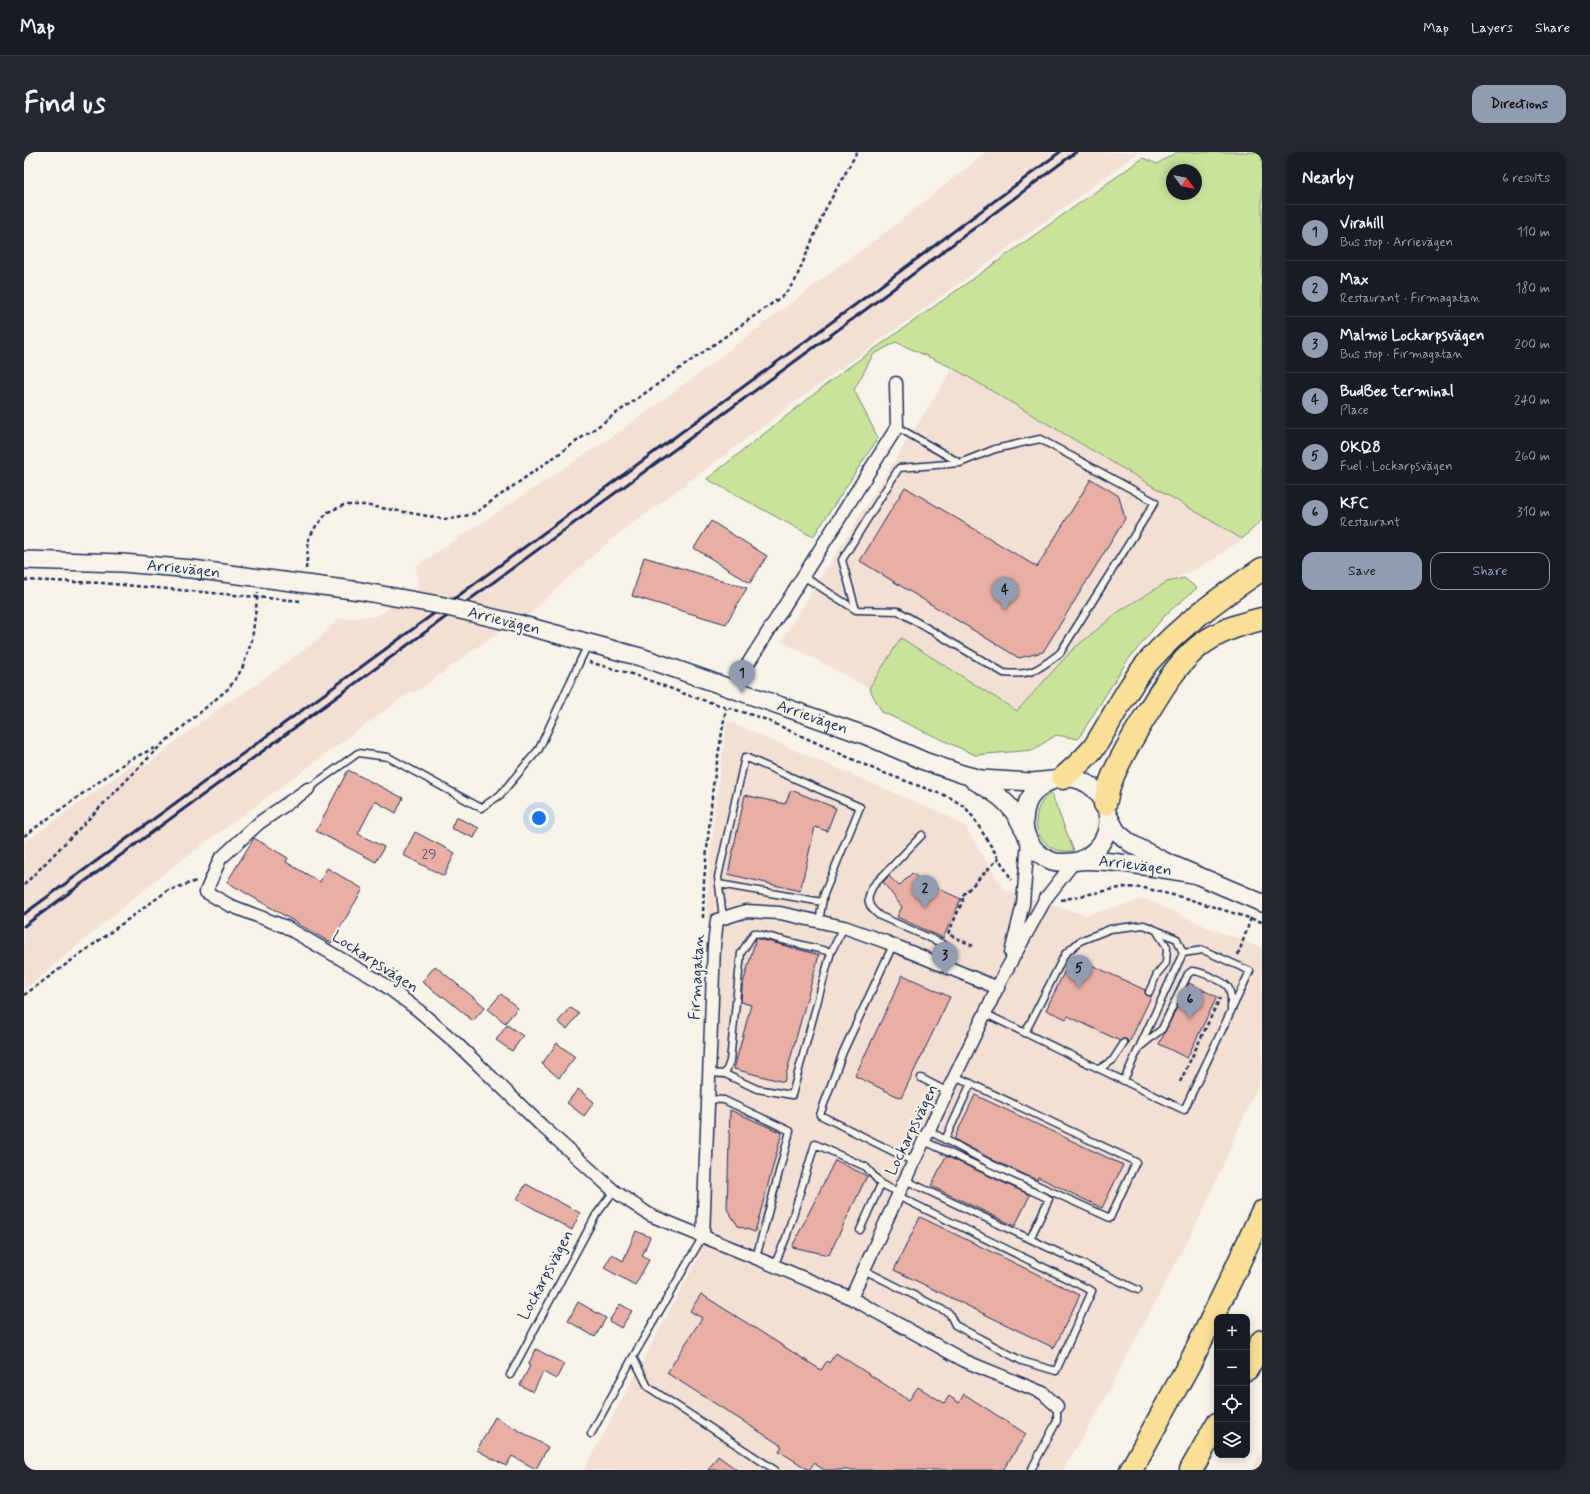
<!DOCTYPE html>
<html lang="en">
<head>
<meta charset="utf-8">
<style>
  body { margin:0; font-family:Mynerve,sans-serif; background:#242831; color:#f1f3f6 }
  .controls { position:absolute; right:12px; bottom:12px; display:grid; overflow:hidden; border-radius:8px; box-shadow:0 2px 10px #0003 }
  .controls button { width:36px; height:36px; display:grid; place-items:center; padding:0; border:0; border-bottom:1px solid #363941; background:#171b24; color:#f1f3f6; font:20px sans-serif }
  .compass { position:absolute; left:1142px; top:12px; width:36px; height:36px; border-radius:50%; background:#171b24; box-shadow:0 2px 10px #0003; rotate:122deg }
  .you { position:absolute; left:515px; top:666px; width:14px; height:14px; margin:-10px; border:3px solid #fff; border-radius:50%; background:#1a73e8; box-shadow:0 0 0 6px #1a73e833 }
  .badge { display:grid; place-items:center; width:26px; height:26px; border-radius:50%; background:#919bb2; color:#111; font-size:13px; font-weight:700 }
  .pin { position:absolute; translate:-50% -33px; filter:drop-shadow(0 1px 2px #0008) }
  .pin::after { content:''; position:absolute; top:21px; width:14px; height:12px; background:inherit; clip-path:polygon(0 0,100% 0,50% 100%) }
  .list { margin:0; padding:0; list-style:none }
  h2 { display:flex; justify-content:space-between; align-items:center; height:52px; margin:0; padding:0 16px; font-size:17px }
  h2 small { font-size:13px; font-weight:400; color:#9ea1a6 }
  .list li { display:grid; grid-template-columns:26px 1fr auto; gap:12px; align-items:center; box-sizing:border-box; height:56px; padding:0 16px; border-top:1px solid #363941 }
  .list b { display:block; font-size:15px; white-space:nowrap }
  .list p { margin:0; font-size:13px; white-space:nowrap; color:#9ea1a6 }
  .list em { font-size:13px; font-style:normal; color:#9ea1a6 }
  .actions { display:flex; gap:8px; padding:12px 16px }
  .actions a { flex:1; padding:9px 0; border:1px solid #919bb2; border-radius:12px; text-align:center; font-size:14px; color:#919bb2 }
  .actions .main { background:#919bb2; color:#111 }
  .icon { flex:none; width:22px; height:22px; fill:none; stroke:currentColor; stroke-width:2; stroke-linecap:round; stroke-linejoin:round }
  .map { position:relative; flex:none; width:1238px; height:1318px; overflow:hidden; border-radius:12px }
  header { display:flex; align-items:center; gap:24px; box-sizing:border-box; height:56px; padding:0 20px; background:#171b24; border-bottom:1px solid #363941 }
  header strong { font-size:19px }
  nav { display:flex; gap:22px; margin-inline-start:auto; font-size:14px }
  .intro { display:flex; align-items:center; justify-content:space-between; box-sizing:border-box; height:96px; padding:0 24px }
  h1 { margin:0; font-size:28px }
  .button { padding:10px 18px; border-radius:12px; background:#919bb2; color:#111; font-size:14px; font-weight:700 }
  main { display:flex; gap:24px; padding:0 24px }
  aside { flex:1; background:#171b24; border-radius:12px; box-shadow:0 2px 10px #0003 }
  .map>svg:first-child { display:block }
  .built { fill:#f3dfd4 }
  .green { fill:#c9e399; stroke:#72897c; fill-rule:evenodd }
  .building { fill:#e9afa4; stroke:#1b2f5e }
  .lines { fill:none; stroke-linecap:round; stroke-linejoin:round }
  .service-casing { stroke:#1b2f5e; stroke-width:9 }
  .minor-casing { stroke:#1b2f5e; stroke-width:15 }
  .secondary-casing { stroke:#1b2f5e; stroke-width:20 }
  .motorway-casing { stroke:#1b2f5e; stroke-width:25 }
  .path { stroke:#1b2f5e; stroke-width:2.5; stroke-dasharray:4 3; stroke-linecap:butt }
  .service { stroke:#f7f3e8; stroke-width:6 }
  .minor { stroke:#f7f3e8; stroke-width:12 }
  .secondary { stroke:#f7f3e8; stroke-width:17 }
  .motorway { stroke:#fadf96; stroke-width:22 }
  .rail { stroke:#1b2f5e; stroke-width:3 }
  .secondary-bridge-casing { stroke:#1b2f5e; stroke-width:20; stroke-linecap:butt }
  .secondary-bridge { stroke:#f7f3e8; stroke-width:17 }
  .labels { text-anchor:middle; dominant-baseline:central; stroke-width:4; stroke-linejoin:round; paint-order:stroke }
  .number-label { font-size:14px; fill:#4e4f70 }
  .street-label { font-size:16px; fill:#1b2f5e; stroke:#f7f3e8 }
</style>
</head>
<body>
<header>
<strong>Map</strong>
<nav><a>Map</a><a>Layers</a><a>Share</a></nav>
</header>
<div class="intro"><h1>Find us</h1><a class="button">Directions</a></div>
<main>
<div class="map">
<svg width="1238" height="1318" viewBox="0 0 1238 1318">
  <rect width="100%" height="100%" fill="#f7f3e8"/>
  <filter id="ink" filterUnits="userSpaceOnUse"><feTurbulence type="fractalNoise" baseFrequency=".025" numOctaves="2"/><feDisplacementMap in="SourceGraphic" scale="8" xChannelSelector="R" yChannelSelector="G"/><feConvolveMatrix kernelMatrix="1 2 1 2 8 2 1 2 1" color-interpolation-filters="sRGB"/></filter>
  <g filter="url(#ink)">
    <!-- built -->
    <path class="built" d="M962 0H1115L1042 54 808 223 588 387 555 416 507 461 466 486 392 540H386L139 722 0 838V691L108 613H124L147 593 205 549 220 541 295 487 314 467 353 464 394 437 392 414 595 280 674 222 815 114 866 77Z
      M929 216 1218 387 1184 411 1143 430 1097 458 1048 498 993 559 877 486 845 536 757 489Z
      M703 569 924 664 941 674 980 738 1061 763 1122 747 1183 775 1238 796V923L1179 1059 1072 1263 1039 1318H560L674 1106 682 1056 689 933 683 747 691 657Z
      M1238 1299V1318H1228Z"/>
    <!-- green -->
    <path class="green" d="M1153 0H1238V368L1218 387 929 216 872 190 849 203 830 238 854 286 789 385 683 327 818 220 1119 6 1133 12ZM1148 18H1172V42H1148Z
      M1160 426 1173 436 1142 462 1103 509 1054 587 1032 583 1009 598 951 603 858 560 845 536 877 486 993 559 1048 498 1097 458 1143 430Z
      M1027 641 1050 699C1042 699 1035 700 1028 696 1007 684 1007 654 1027 641Z"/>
    <!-- building -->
    <path class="building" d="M1067 327 1095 344 1101 367 1019 500 995 506 836 409 881 335 1013 415Z
      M687 369 743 404 726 431 670 396Z
      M620 405 723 436 702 472 608 444Z
      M324 618 379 646 372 661 351 649 334 682 360 695 352 710 292 679Z
      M767 638 812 656 803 679 791 675 776 739 704 722 721 643 761 652Z
      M432 665 455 676 450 686 427 676Z
      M391 680 431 701 420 724 379 703Z
      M230 686 264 706 262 710 296 730 303 716 339 737 307 791 203 730Z
      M888 721 898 729 937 747 919 786 873 765 878 755 859 730 865 724 875 734Z
      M732 786 795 803 760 930 710 917 727 853 717 850 718 835Z
      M1048 804 1121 838V841L1123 844 1128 843 1104 893V889L1102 887H1098L1096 889 1044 864 1042 867 1022 858Z
      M411 814 461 855 449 869 419 844 418 845 398 830Z
      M879 823 926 845 877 946 831 924Z
      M1165 831 1193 845 1163 906 1135 892Z
      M477 842 494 856 481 871 464 857Z
      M546 855 555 862 543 877 534 870Z
      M483 873 499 884 488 899 472 888Z
      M533 891 551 905 535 926 518 912Z
      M554 937 570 950 560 964 543 951Z
      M951 943 1099 1013 1078 1056 1014 1025 1013 1028 971 1009 930 987Z
      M706 958 758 981 731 1080 714 1074 703 1057Z
      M922 1004 1006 1043 991 1074 907 1034Z
      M811 1008 843 1024 805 1103 768 1095Z
      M502 1032 556 1061 548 1078 493 1047Z
      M896 1065 1056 1143 1030 1196 870 1118Z
      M612 1079 626 1085 618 1104 625 1108 611 1133 580 1116 588 1102 599 1109Z
      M677 1142 797 1218 803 1209 805 1211 812 1201 885 1248 894 1235 920 1251 925 1244 935 1251 940 1242 1002 1282 979 1318H800L790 1311 785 1318 755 1299 758 1294 643 1221 678 1166 666 1159Z
      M554 1150 582 1166 571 1185 544 1169Z
      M596 1152 608 1159 597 1176 585 1169Z
      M512 1197 540 1212 532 1227 519 1220 509 1240 496 1233 506 1214 504 1213Z
      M471 1265 524 1295 512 1317 488 1304 482 1314 453 1298Z
      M694 1304 713 1318H684Z"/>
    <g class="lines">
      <defs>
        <path id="service" d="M779 424 832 458 874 459 980 521C1008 524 1015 517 1036 501L1131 350 1016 287 971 297 936 311 873 275
          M832 458 818 408 875 316 936 311
          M284 637 334 601 364 605 457 656 476 643 515 597 564 492
          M898 683 849 734C841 748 844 755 856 764L917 791 922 794 924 799 920 814
          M695 732 798 750
          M699 766 694 725 721 605 836 655 800 742 795 769
          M869 793 819 900 796 963 890 1010
          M807 800 820 775
          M1125 840 1133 822 1142 811 1143 795 1132 778
          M962 862 1160 958 1226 819 1179 798 1159 801 1100 928
          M1001 881 1041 802 1056 789 1086 777 1120 773 1153 787 1159 801
          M1117 894 1138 877 1164 822 1168 819C1174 818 1201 830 1204 835 1208 841 1207 850 1207 857
          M1075 917 1089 908 1100 891
          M685 921 701 922 733 937 768 943 807 800 730 781 717 801 706 909 701 922
          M897 926 924 940
          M684 947 700 948 766 979 732 1106
          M905 979 969 1013 1086 1066 1112 1010 931 924
          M921 988 947 931
          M900 989 1025 1047 1006 1087
          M881 1028 1114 1138
          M836 1078 857 1032 876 1041
          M679 1084 609 1205 624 1235 751 1318
          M750 1114 762 1086 791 992 842 1015 857 1032
          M840 1118 925 1161 931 1173 998 1209 1032 1219 1068 1139 874 1044
          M486 1223 572 1063 590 1039
          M567 1282 609 1205
          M1007 1318 1033 1269V1254"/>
        <path id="minor" d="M708 537 873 275 872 231
          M284 637 235 671 196 707 182 740 205 753 262 775 355 829 394 858 432 891 518 974 590 1039 626 1063 732 1106 827 1146 941 1209 1019 1241 1033 1254
          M987 801 999 752 1004 688
          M679 1084 690 794 693 768 722 759 756 761 820 775 862 790 974 836
          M827 1146 881 1028 979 824 1022 746 1050 710"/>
        <g id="secondary">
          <path id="s1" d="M0 408 98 411 168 417 336 439"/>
          <path id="s2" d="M495 472 620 506 843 584 900 609 938 622 957 627 1008 630 1028 628"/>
          <path d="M949 628C972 641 988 651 999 676"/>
          <path d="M1084 663 1093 680 1106 691 1140 709 1238 751"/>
          <path id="s3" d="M1055 709C1114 681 1072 606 1023 631 1015 635 1006 643 1003 652 998 667 999 682 1009 695 1013 701 1021 706 1028 709 1037 712 1046 710 1055 709 1062 708 1070 709 1076 709 1108 711 1138 717 1169 722"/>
        </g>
        <path id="motorway" d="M1039 626C1050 616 1062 606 1071 594 1089 566 1103 535 1125 509 1157 473 1198 444 1238 417
          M1081 652C1083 645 1084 636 1087 629 1093 612 1103 596 1112 580 1130 551 1147 517 1174 495 1192 480 1216 472 1238 467
          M1223 1217 1238 1189
          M1107 1318 1169 1205 1210 1121 1238 1060
          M1167 1318 1193 1272"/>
      </defs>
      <!-- service casing -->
      <use href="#service" class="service-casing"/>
      <!-- minor casing -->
      <use href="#minor" class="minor-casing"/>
      <!-- secondary casing -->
      <use href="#secondary" class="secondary-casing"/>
      <!-- motorway casing -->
      <use href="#motorway" class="motorway-casing"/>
      <!-- path -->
      <path class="path" d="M282 417 285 386 292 374 304 360 320 353H340L421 367 434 366 451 361 760 143 771 129 801 58 833 0
        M0 428 78 431 277 449
        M565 510 611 523 669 545 738 566 852 618 925 645 941 655 949 665 988 728
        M0 684 105 608 133 595
        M0 733 136 594 205 536 218 517 228 488 234 440
        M1037 748 1100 735 1120 736 1161 746 1238 770
        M679 766 680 729 689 634 702 556
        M949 794 924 782 939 748 938 744 975 706
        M1214 803 1227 766
        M0 843 143 739 172 729
        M1156 930 1196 846"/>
      <!-- service -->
      <use href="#service" class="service"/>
      <!-- minor -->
      <use href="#minor" class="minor"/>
      <!-- secondary -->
      <use href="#secondary" class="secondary"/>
      <!-- motorway -->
      <use href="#motorway" class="motorway"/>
      <!-- rail -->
      <path class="rail" d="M0 762 835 150 1036 0
        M0 774 841 158 1052 0"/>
      <defs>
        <path id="secondary-bridge" d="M336 439 415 453 495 472"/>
      </defs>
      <!-- secondary-bridge casing -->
      <use href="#secondary-bridge" class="secondary-bridge-casing"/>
      <!-- secondary-bridge -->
      <use href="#secondary-bridge" class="secondary-bridge"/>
    </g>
  </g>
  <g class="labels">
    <!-- number labels -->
    <g class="number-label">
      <text x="405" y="702">29</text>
    </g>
    <!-- street labels -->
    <g class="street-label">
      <text stroke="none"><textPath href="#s1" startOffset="160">Arrievägen</textPath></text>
      <text transform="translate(480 469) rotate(14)">Arrievägen</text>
      <text stroke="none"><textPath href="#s2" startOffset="308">Arrievägen</textPath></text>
      <text stroke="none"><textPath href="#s3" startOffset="321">Arrievägen</textPath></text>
      <text transform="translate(351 810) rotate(33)">Lockarpsvägen</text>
      <text transform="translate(673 825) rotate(-87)">Firmagatan</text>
      <text transform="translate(888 978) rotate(-64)">Lockarpsvägen</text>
      <text transform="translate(522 1123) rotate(-62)">Lockarpsvägen</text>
    </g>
  </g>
</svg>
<div class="controls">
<button>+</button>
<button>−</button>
<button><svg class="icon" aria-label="locate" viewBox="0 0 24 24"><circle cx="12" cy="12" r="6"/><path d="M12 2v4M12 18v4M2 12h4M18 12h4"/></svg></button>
<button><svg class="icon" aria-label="layers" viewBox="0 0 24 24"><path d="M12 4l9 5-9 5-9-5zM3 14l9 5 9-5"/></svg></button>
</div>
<svg class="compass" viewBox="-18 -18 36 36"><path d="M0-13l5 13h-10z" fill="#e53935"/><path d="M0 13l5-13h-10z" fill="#9ea1a6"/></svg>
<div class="you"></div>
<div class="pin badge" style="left:718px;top:541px">1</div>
<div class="pin badge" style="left:901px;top:756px">2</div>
<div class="pin badge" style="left:921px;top:823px">3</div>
<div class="pin badge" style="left:981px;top:458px">4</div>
<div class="pin badge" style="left:1055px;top:836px">5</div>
<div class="pin badge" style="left:1166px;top:867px">6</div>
</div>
<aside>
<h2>Nearby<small>6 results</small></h2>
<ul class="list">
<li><span class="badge">1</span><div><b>Virahill</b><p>Bus stop · Arrievägen</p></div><em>110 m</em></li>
<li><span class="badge">2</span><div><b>Max</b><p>Restaurant · Firmagatan</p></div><em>180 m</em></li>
<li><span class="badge">3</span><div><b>Malmö Lockarpsvägen</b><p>Bus stop · Firmagatan</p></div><em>200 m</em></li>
<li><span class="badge">4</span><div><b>BudBee terminal</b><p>Place</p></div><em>240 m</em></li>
<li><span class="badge">5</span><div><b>OKQ8</b><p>Fuel · Lockarpsvägen</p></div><em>260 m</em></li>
<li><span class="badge">6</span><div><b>KFC</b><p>Restaurant</p></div><em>310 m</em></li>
</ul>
<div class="actions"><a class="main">Save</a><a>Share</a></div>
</aside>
</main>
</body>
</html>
